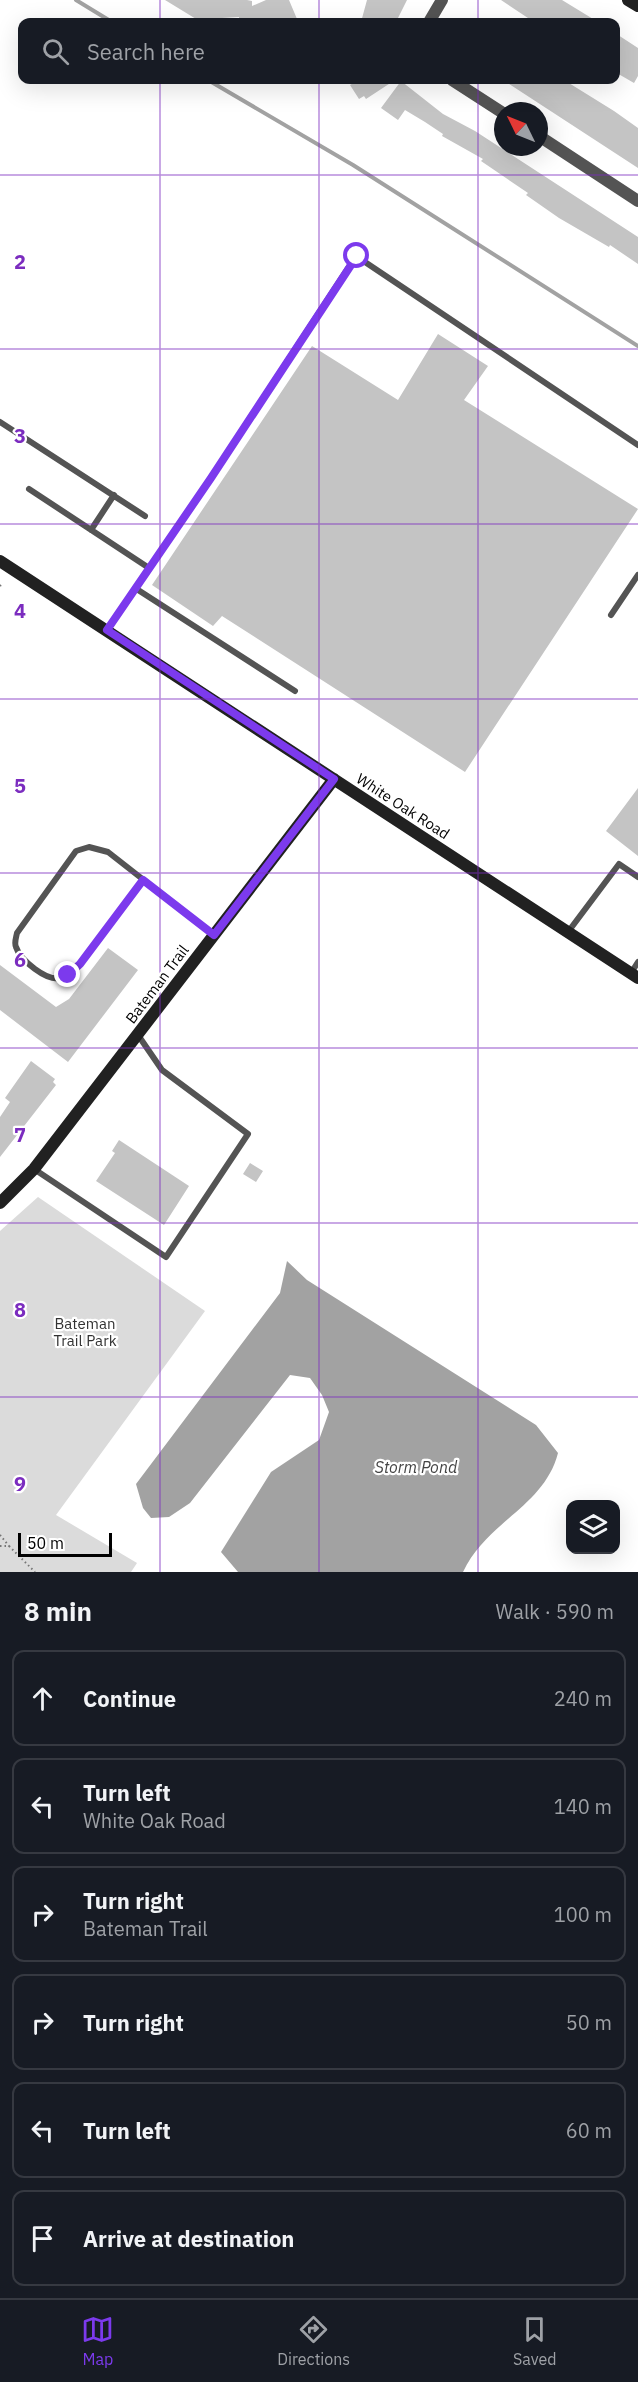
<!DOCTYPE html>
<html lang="en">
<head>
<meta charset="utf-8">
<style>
  body { margin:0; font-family:"IBM Plex Sans",sans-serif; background:#242831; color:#f1f3f6 }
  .controls { position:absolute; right:18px; bottom:18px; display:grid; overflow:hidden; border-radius:12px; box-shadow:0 6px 24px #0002 }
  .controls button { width:54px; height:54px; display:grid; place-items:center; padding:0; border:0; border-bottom:2px solid #363941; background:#171b24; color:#f1f3f6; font:30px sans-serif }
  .compass { position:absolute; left:494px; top:102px; width:54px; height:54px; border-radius:50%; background:#171b24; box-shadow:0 6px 24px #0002; rotate:313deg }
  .scale { position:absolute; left:18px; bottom:15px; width:94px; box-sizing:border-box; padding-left:6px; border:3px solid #000; border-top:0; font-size:16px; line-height:21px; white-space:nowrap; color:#000; -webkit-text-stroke:4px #fff; paint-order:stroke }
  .stop { position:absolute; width:18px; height:18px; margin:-14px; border:4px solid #7c3aed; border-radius:50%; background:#fff }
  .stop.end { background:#7c3aed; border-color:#fff; box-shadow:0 2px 6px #0008 }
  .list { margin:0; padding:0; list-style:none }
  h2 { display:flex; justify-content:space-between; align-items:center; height:78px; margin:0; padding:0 24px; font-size:26px }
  h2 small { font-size:20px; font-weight:400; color:#9ea1a6 }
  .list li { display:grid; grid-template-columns:39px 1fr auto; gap:18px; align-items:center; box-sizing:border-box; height:96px; margin:0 12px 12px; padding:0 12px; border:2px solid #363941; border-radius:12px }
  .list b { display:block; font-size:22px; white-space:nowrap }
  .list p { margin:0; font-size:20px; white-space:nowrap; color:#9ea1a6 }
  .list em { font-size:20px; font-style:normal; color:#9ea1a6 }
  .icon { flex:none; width:33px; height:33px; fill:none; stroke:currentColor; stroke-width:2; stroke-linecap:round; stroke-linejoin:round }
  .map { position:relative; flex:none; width:638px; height:1572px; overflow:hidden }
  .search { position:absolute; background:#171b24; box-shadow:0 6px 24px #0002; left:18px; right:18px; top:18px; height:66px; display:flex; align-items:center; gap:15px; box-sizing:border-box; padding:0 21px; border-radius:12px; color:#9ea1a6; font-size:22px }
  .sheet { height:726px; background:#171b24 }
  nav { display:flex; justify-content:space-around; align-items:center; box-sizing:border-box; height:84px; border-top:2px solid #363941; background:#171b24; font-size:16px; color:#9ea1a6 }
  nav a { display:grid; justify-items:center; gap:3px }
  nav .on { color:#7c3aed }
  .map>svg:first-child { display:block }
  .green { fill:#dbdbdb }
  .water { fill:#a2a2a2 }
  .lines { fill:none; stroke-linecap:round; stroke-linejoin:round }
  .stream { stroke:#a2a2a2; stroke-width:4 }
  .building { fill:#c4c4c4 }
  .path { stroke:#767676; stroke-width:2; stroke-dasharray:1.5 3; stroke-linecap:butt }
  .lane { stroke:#545454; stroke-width:6 }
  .street { stroke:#545454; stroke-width:12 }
  .secondary { stroke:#212121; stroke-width:12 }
  .route { stroke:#7c3aed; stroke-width:8 }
  .grid { fill:none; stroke:#7b2cbf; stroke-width:1.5; stroke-opacity:0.55 }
  .labels { text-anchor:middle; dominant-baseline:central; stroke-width:4.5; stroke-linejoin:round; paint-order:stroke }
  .street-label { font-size:15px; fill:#000; stroke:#fff }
  .park-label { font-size:15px; fill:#323232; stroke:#fff }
  .water-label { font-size:16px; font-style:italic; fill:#434343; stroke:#fff }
  .grid-label { font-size:20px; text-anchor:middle; font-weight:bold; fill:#7b2cbf; stroke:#fff; stroke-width:4.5; stroke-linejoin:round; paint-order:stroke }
</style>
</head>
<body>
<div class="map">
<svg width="638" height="1572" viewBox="0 0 638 1572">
  <rect width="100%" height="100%" fill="#fff"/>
  <!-- green -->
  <path class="green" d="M38 1197 205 1311 56 1515 137 1563 131 1572H0V1231Z"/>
  <!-- water -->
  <path class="water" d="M287 1261 307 1280 536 1425 558 1453C544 1507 487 1521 463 1572H238L221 1552 271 1472 319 1440 329 1412 322 1395 310 1378 290 1375 190 1503 169 1517 151 1518 143 1508 136 1484 280 1293Z"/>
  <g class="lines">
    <!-- stream -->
    <path class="stream" d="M76 0 112 22
      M208 80 353 165 638 346"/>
  </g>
  <!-- building -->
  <path class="building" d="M165 0H247L252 1V6L266 0H289L297 19 288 22H239V17L222 18 219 22H201Z
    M367 0H407L396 22H361Z
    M501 0H562L598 22H534Z
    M615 33 638 48V76L634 83 615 72Z
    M359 80H395L366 99 364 96 359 99 350 85Z
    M503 80H564L614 111 638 128V168Z
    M401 81 443 114 475 131 638 237V264L610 245 609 247 559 218 526 195 528 193 481 161 483 159 442 136 443 134 425 122 405 110 398 120 381 108Z
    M438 334 488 366 464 400 638 509 465 772 222 616 213 626 152 585 312 346 398 400Z
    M638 788V856L606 831Z
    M108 948 138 970 68 1062 0 1010V965L56 1007 69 999Z
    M31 1061 55 1079 53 1082 56 1085 0 1157V1117L10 1102 5 1098Z
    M119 1140 189 1186 164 1225 96 1181 115 1153 112 1151Z
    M250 1163 263 1171 256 1182 243 1174Z"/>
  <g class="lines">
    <!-- path -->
    <path class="path" d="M0 586 1 585
      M0 1535 9 1546
      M0 1546H9L35 1572"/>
    <!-- lane -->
    <path class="lane" d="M0 422 145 516
      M29 489 149 568
      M91 530 114 495
      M135 588 295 691
      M611 615 638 575
      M107 630 211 478 356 256 638 445
      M143 880 80 964C75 969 69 976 61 978 47 982 20 960 16 947 14 943 16 938 17 933L76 851 89 847 108 852 214 935
      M568 932 619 864 638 877
      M631 973 638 962
      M34 1169 166 1257 248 1134 162 1070 138 1035"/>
    <!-- street -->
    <path class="street" d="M429 22 442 0
      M452 80 503 113
      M539 136 638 201"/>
    <!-- secondary -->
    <path class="secondary" d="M628 0 638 6
      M0 561 638 978
      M0 1203 34 1169 334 779"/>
  </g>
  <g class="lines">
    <!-- route -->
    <path class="route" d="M68 975 80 964 143 880 214 935 334 779 107 630 211 478 357 256"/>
  </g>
  <!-- grid -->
  <path class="grid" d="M160 0V22M319 0V22M478 0V22M160 80V1572M319 80V1572M478 80V1572M0 175H638M0 349H638M0 524H638M0 699H638M0 873H638M0 1048H638M0 1223H638M0 1397H638"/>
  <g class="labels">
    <!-- street labels -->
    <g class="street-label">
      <text transform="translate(403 806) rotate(33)">White Oak Road</text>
      <text transform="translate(157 984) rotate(-53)">Bateman Trail</text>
    </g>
    <!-- park labels -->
    <g class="park-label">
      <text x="85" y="1323">Bateman<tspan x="85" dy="17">Trail Park</tspan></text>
    </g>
    <!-- water labels -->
    <g class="water-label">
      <text x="416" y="1467">Storm Pond</text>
    </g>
  </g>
  <g class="grid-label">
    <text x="20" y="269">2</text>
    <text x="20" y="443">3</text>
    <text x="20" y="618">4</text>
    <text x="20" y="793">5</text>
    <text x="20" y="967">6</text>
    <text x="20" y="1142">7</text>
    <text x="20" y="1317">8</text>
    <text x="20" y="1491">9</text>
  </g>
</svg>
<div class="controls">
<button><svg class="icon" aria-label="layers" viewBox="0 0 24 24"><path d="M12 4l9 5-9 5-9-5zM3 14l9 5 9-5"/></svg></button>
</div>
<svg class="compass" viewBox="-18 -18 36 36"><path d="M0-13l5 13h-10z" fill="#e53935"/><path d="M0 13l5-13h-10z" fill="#9ea1a6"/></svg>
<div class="scale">50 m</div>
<div class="stop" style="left:357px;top:256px"></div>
<div class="stop end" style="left:68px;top:975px"></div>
<div class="search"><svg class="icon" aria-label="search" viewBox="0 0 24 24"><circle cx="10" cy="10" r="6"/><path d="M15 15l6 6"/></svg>Search here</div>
</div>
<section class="sheet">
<h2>8 min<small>Walk · 590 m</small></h2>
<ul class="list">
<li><svg class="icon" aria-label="ahead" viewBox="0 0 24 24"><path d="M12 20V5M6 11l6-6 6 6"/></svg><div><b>Continue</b></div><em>240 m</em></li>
<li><svg class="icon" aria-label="left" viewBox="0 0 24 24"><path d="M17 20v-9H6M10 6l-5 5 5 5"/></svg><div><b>Turn left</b><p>White Oak Road</p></div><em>140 m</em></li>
<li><svg class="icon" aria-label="right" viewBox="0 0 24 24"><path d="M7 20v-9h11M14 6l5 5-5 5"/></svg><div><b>Turn right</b><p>Bateman Trail</p></div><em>100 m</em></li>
<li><svg class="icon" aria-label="right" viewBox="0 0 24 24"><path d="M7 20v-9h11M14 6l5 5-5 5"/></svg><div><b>Turn right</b></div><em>50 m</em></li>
<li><svg class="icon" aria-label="left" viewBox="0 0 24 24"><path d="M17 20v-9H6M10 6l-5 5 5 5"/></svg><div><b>Turn left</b></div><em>60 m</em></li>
<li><svg class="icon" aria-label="arrive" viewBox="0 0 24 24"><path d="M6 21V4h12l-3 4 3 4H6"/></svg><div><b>Arrive at destination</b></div></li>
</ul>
</section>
<nav>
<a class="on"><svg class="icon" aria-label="map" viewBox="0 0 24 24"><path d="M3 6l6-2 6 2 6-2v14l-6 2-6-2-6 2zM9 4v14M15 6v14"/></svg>Map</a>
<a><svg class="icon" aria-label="directions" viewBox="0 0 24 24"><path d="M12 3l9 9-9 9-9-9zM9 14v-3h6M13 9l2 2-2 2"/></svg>Directions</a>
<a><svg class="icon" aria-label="saved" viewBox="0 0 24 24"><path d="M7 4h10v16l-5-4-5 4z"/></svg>Saved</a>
</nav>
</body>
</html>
